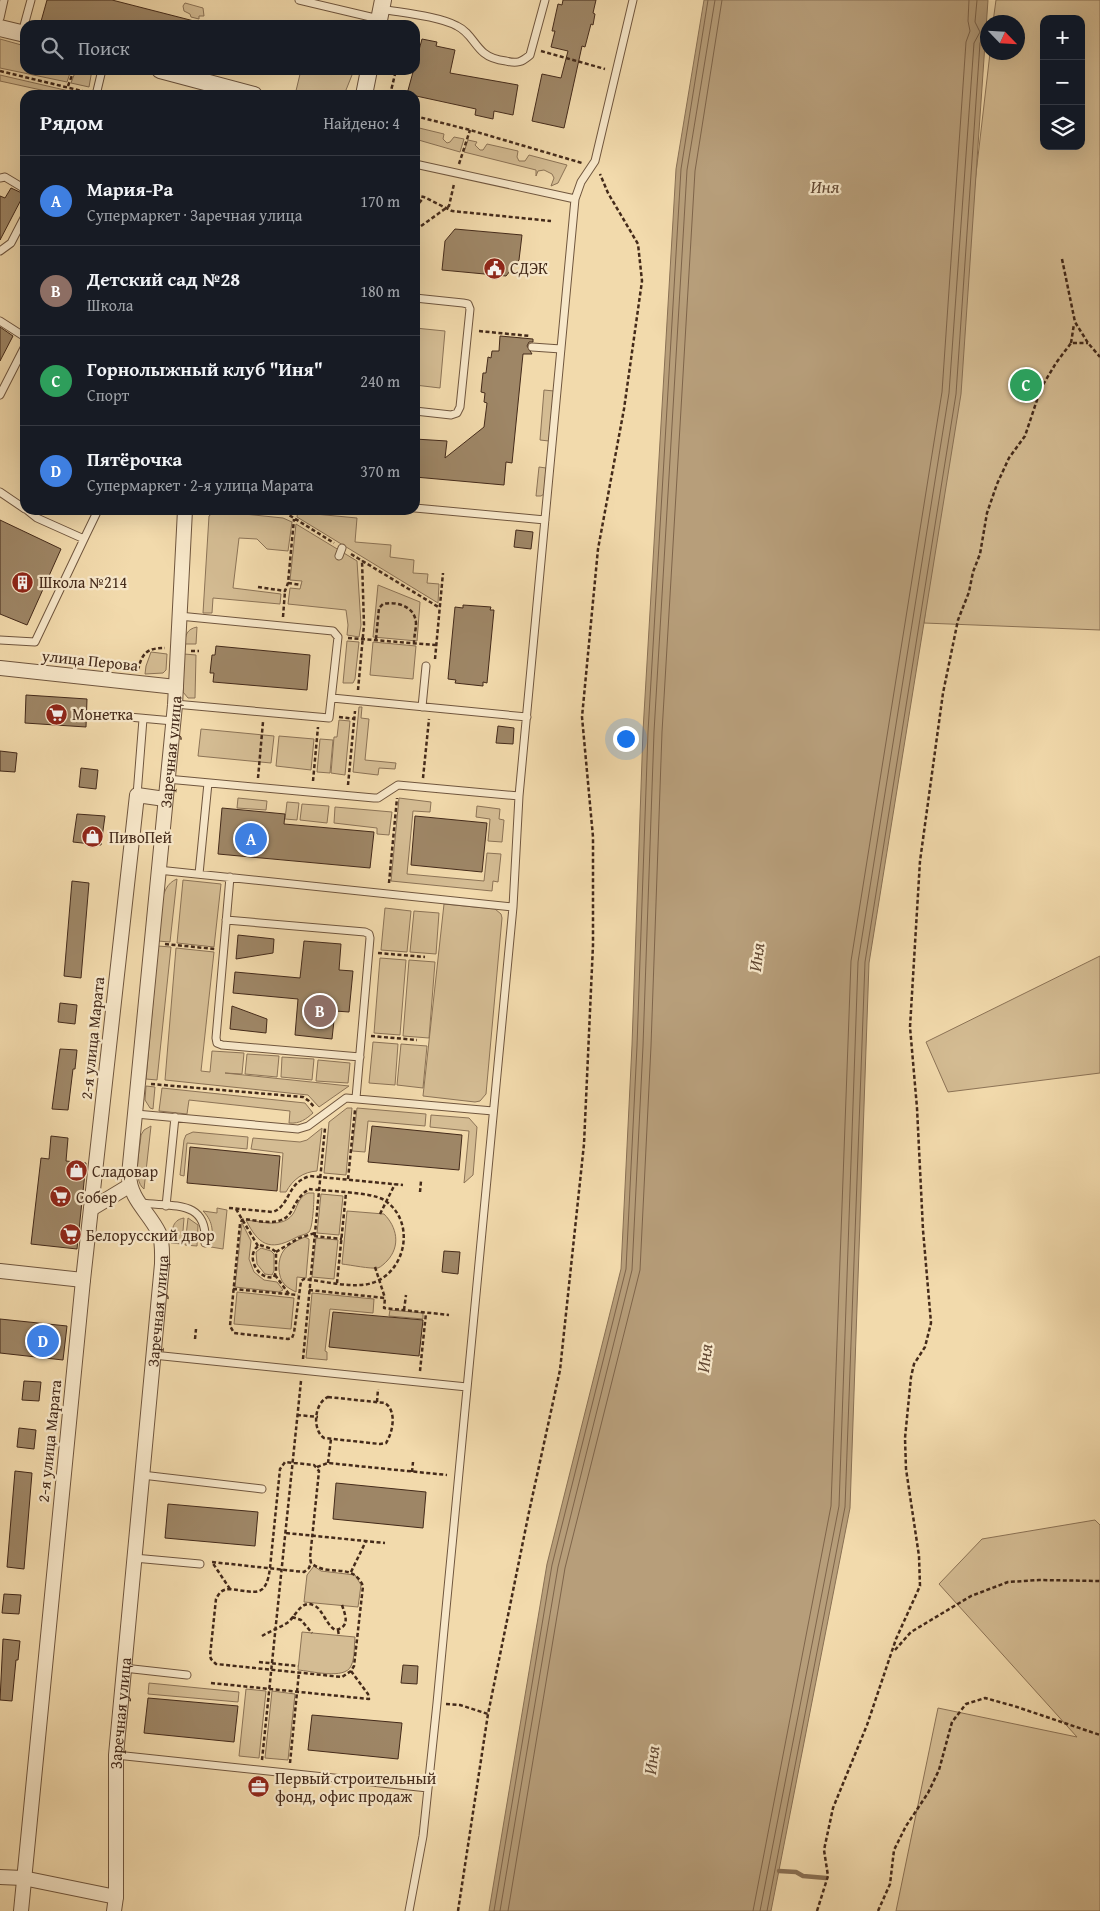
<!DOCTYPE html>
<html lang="ru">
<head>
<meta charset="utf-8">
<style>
  body { margin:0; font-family:"Gentium Book Plus",serif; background:#20242c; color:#f1f3f6 }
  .controls { position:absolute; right:15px; top:15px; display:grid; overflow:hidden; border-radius:10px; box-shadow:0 5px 20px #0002 }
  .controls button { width:45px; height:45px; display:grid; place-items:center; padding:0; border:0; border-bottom:1px solid #363941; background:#171b24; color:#f1f3f6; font:25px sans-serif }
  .compass { position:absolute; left:980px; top:15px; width:45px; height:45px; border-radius:50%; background:#171b24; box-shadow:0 5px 20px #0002; rotate:115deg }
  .you { position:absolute; left:625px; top:738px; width:18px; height:18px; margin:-12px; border:4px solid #fff; border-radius:50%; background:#1a73e8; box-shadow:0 0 0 8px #1a73e833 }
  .badge { display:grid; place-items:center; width:32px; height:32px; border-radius:50%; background:#c59692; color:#fff; font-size:16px; font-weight:700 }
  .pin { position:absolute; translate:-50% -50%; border:2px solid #fff; box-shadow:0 1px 5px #0006 }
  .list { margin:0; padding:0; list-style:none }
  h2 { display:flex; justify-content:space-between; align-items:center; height:65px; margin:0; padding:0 20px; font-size:21px }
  h2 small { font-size:16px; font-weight:400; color:#9ea1a6 }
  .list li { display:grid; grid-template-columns:32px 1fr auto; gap:15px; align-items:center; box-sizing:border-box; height:90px; padding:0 20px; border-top:1px solid #363941 }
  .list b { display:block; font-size:19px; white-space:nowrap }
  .list p { margin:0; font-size:16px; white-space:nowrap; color:#9ea1a6 }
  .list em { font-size:16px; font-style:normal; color:#9ea1a6 }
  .icon { flex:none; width:28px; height:28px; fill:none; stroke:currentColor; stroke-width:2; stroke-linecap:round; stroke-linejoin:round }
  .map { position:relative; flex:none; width:1100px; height:1911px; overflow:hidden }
  .search { position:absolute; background:#171b24; box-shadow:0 5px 20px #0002; left:20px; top:20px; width:400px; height:55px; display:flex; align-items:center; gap:12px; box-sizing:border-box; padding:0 18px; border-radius:15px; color:#9ea1a6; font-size:19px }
  .panel { position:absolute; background:#171b24; box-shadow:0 5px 20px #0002; left:20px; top:90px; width:400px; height:425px; border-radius:15px }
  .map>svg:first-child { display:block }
  .green { fill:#d4bc93; stroke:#8c7356; fill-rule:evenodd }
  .water { fill:#b79e7a; stroke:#897054 }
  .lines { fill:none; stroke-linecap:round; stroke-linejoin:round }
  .shore { stroke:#7e644a; stroke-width:1 }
  .stream { stroke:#897054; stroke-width:4.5 }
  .building { fill:#9e8666; stroke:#442a1a }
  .service-casing { stroke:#70563e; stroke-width:9 }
  .minor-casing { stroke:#70563e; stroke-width:16 }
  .tertiary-casing { stroke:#70563e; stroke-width:18 }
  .path { stroke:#442a1a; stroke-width:2.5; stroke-dasharray:4 2.5; stroke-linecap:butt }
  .service { stroke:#f7e7c9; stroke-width:7 }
  .minor { stroke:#f7e7c9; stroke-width:14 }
  .tertiary { stroke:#f7e7c9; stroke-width:16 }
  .labels { text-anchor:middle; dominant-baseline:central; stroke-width:4.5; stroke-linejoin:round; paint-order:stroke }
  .poi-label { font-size:16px; fill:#442a1a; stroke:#f7e7c9; text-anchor:start }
  .street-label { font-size:16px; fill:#442a1a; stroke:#f7e7c9 }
  .water-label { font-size:18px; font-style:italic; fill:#614732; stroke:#f7e7c9 }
</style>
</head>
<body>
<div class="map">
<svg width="1100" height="1911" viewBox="0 0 1100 1911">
  <rect width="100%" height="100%" fill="#f2daac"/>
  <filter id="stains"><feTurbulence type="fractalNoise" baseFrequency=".004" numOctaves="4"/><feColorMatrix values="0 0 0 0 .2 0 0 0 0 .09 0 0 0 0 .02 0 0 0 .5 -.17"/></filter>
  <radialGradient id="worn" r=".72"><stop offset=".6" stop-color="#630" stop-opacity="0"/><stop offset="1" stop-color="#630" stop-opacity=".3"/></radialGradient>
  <!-- green -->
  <path class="green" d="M996 0H1100V630L924 623 990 53 1018 52V22H993ZM1044 19H1081V146H1044Z
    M185 3 203 8 204 16H199V19L191 17 190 14 184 11 183 6Z
    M0 39 25 46V70H71L67 82 0 68Z
    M76 70H92L89 87 71 83Z
    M301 70H354L344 95H295Z
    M0 75 82 94V95H64L0 81Z
    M415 127 444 134 443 139 447 143 450 142 454 137 464 139 460 152 415 139Z
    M468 140 477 142 475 145 480 150H483L487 144 518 151 517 157 519 161H525L529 155 567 165 558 183 551 186 554 178 552 174 544 170 538 171 536 176V170L464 152Z
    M415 328 445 331 440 388 415 385Z
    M544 390 554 391 549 441 540 440Z
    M539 467 546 468 544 494 541 496H536Z
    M298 510H313L315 514 357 518 355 542 391 545 390 557 414 560 413 573 428 574 427 583 439 584 438 603 297 517Z
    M215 511 283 518 292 522 288 551 267 549 257 539 239 538 233 588 281 594 280 604 213 598 212 613H203L209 516Z
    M296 524 357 561 361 625 359 637 347 635 348 625 346 610 288 604 290 588 300 589 302 581 290 580Z
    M378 585 420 602 417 641 373 637Z
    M197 627 196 644H185C185 635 187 629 197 627Z
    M347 641 359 642 355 679 353 683H343Z
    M373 642 416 646 413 679 370 675Z
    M151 652 167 654 166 670 163 673 145 674 146 666Z
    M184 654 196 655 195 698H188L183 692Z
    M359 707H362L361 718 369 719 365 760 396 763 395 769 379 768 378 775 353 772Z
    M339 720 350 721 345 775 331 773 334 737H337Z
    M201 729 274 736 271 763 198 756Z
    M279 736 314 739 311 770 276 766Z
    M320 739 333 740 330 773 317 772Z
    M238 798 267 801 266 810 237 808Z
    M399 798 431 802 430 812 413 811 407 874 484 881 487 853 501 854 498 882 493 881 492 891 391 881Z
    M287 802 299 803 297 820 285 819Z
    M302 804 329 806 327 823 300 820Z
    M477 806 500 809 499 819 504 820 502 842 488 841 490 819 476 817Z
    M335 807 392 812 389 835 377 834V828L334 823Z
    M177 879 170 942 158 941C160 923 157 886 177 879Z
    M183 880 221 884 214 947 177 943Z
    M444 904 495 909 501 914 502 918 486 1094 480 1101 475 1102 423 1096Z
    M385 908 411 911 407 952 381 950Z
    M414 911 439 913 436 954 410 952Z
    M158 946 171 947 157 1080 146 1079Z
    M176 948 214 952 201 1071 210 1072 212 1051 244 1053 242 1074 225 1073 349 1086 319 1107 308 1095 165 1080Z
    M1100 956V1073L948 1092 926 1042Z
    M380 958 406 960 400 1035 374 1033Z
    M409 960 435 962 429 1038 403 1036Z
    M373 1042 398 1044 395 1085 369 1083Z
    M401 1044 427 1046 423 1088 397 1085Z
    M247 1054 279 1056 277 1077 245 1074Z
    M282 1057 314 1059 312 1080 281 1077Z
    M318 1060 350 1063 348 1083 316 1081Z
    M146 1086 155 1087 153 1109 150 1108 145 1100Z
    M162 1088 305 1103 313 1113C306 1119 300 1124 289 1123L290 1111 189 1100 187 1114 159 1111Z
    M347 1108H352L346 1175 324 1173 329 1122Z
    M357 1108 426 1114 425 1126 368 1121 365 1152 352 1151Z
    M431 1115 469 1118 477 1127 473 1175 464 1183 469 1131 430 1127Z
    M151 1126 144 1189C132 1180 140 1149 141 1135L144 1130Z
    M322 1128 317 1171C303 1172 293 1179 286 1192H280L283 1153 251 1149 253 1138 300 1142 307 1140Z
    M193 1132 248 1137 247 1149 187 1143 184 1176 180 1175 184 1140 186 1135Z
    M308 1193H314C314 1201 313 1227 309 1232 306 1235 299 1235 295 1238 269 1252 258 1244 246 1220 264 1222 288 1230 296 1208 299 1201 301 1196 308 1193Z
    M321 1194 343 1196 339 1235 317 1233Z
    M217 1208 227 1210 223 1249 211 1247C213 1233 214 1222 203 1211L217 1213Z
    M347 1211 384 1214C397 1227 401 1246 387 1261 385 1263 381 1267 378 1268 370 1269 351 1265 342 1264Z
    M184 1218 182 1244 171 1243C172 1232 171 1220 184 1218Z
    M188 1218 198 1225 197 1246 185 1245Z
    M242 1223 251 1241 249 1259 254 1272 264 1280 277 1282 283 1290 279 1292 235 1287Z
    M305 1237 309 1239V1243L306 1278 297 1277 296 1292C292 1290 288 1288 285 1285 277 1277 277 1259 284 1250 289 1244 298 1240 305 1237Z
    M316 1238 338 1240 334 1279 312 1277Z
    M261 1248 271 1251 274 1254V1271L272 1275 265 1274 257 1264 256 1252Z
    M237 1292 294 1298 291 1329 234 1324Z
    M312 1293 374 1299 373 1313 330 1309 325 1351 327 1352V1360L306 1358Z
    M390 1310 423 1313V1319L389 1316Z
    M1095 1520 1100 1525V1911H896L938 1708 1077 1737 939 1584 982 1539Z
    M314 1566 321 1571 355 1575 361 1585 358 1607 304 1602 307 1575Z
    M302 1632 355 1637C354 1646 355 1658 351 1666 345 1680 311 1671 298 1670Z
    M149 1683 239 1692 238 1702 148 1694Z
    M246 1689 266 1691 259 1758 239 1756Z
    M272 1691 295 1694 288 1760 265 1758Z"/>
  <!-- water -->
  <path class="water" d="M704 0H988L961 394 869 963 850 1508 771 1911H489L547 1564 621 1269 632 1045 643 731 676 169Z"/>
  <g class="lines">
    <!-- shore -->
    <path class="shore" d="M494 1911 552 1565 626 1269 637 1046 648 732 681 169 708 0
      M500 1911 558 1567 632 1270 643 1046 654 732 687 170 715 0
      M508 1911 565 1568 640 1270 651 1046 662 732 695 171 722 0
      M753 1911 831 1506 851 961 942 392 966 42 970 31 968 21 969 0
      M760 1911 839 1506 858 962 949 393 974 43 980 32 975 22 977 0
      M767 1911 845 1507 865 962 956 394 980 43 982 39 988 37"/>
    <!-- stream -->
    <path class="stream" d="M779 1871 796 1872 803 1876 826 1878"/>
  </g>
  <!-- building -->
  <path class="building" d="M47 0H112L194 21 193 25H40Z
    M563 0H596L593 13 595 14 593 25 591 24 585 47 582 46 564 128 532 121 542 74 561 78 568 51 551 47 555 31H552L558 4 562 5Z
    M422 39 437 42 436 46 455 50 450 73 518 85 513 115 494 111 493 119 475 115 476 109 407 94Z
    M11 188 24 194 0 240V196L5 198Z
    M455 229 522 235 519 260 506 276 442 270 445 241Z
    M0 327 13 336 0 361Z
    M500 336 533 339V342H529L527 346 532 354H523L512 463 506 462 504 485 415 477V439L447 441 445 458 484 427 487 403 484 402 485 393 481 392 483 373H486L488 357 491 358 492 351H499Z
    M0 520 61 549 27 625 0 614Z
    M516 530 533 532 531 549 514 547Z
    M463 605 491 607 490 610H494L487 683 483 682V686L455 683 456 680 448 679 455 607 463 608Z
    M216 646 310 655 307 690 213 682 214 673H210L212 655H215Z
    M26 695 87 699 86 727 25 723Z
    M498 726 514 728 513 744 496 743Z
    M0 751 17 753 15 772 0 771Z
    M81 768 98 770 96 789 79 787Z
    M222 808 285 814 284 824 374 832 370 868 218 854Z
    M77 814 105 816 101 845 73 842Z
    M415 816 487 823 482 872 411 865Z
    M72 881 89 883 81 978 64 976Z
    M238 935 274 939 273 953 236 959Z
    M304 941 341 944 339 970 353 971 349 1012 335 1011 332 1039 295 1035 298 999 233 993 235 972 300 978Z
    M60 1003 77 1005 75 1024 58 1022Z
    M232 1006 267 1019 266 1033 230 1029Z
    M60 1049 77 1050 75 1069H73L68 1110 52 1109Z
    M372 1126 462 1135 459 1170 368 1162Z
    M51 1136 68 1138 66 1161 86 1163 77 1249 31 1244 41 1158 49 1159Z
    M190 1147 280 1156 277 1191 187 1183Z
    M444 1251 460 1252 458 1274 442 1272Z
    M333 1312 423 1320 419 1356 329 1347Z
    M0 1319 67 1326 63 1360 0 1353Z
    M24 1381 41 1382 39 1401 22 1400Z
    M19 1428 36 1430 34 1449 17 1447Z
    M15 1471 32 1473 24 1569 7 1567Z
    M336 1483 426 1492 423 1528 333 1519Z
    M168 1504 258 1512 255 1546 165 1538Z
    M4 1594 21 1595 19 1614 2 1613Z
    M3 1639 20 1641 18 1660H16L12 1701 0 1700Z
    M403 1665 418 1666 417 1684 401 1683Z
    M148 1698 238 1706 234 1742 144 1733Z
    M312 1715 402 1723 398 1759 308 1750Z
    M253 1780 267 1782 266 1793 251 1792Z"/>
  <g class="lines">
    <defs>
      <path id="service" d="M299 0 379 19
        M381 9C403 13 438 16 457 26 470 32 474 45 484 53 490 58 498 60 506 61 517 64 522 62 530 55L545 0
        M0 18 4 0
        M22 33 31 0
        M96 95 102 70
        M415 164 575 199
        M0 178 5 177 25 189
        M0 251 11 243 25 216
        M415 298 463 303 468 304 470 309 460 407 457 413 451 415 415 411
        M0 321 25 337
        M532 347 561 349
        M0 395 25 346
        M0 492 25 509
        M415 508 545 520
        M27 510 37 518 84 539 98 510
        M339 556 342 548
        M0 640 35 642 84 539
        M332 698 527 717
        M175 704 329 718 338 637 333 631 179 616
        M422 707 426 666
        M107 715 173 721
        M167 779 374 798H378L398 785 519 796
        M137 795 143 719
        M158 870 513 907
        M199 874 208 783
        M230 877 216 1038 217 1043 222 1045 360 1057
        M226 920 365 932 369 934 370 938 356 1098
        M136 1114 298 1129 308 1126 346 1098 493 1111
        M141 1203C173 1207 208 1199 205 1243
        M166 1206 175 1117
        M153 1355 467 1387
        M142 1475 262 1489
        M134 1558 200 1564
        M124 1668 187 1675
        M116 1755 428 1788
        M409 1911 423 1836 437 1703 513 907 519 796 575 199 581 182 595 161 633 0"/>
      <g id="minor">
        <path d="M0 668 176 687"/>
        <path d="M91 1209 129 1186"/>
        <path d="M0 1271 83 1280"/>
        <path d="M0 1877 23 1878 116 1897"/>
        <path d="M21 1911 83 1280 137 795 165 799"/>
        <path id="s1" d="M114 1911 116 1897V1755L162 1264C162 1254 163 1242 159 1233 149 1212 130 1200 129 1175L175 705 185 510"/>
      </g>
      <path id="tertiary" d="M378 25 383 0
        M0 28 25 34
        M160 70 254 95
        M364 95 369 70"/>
    </defs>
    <!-- service casing -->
    <use href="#service" class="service-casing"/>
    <!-- minor casing -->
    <use href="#minor" class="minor-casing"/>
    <!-- tertiary casing -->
    <use href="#tertiary" class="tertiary-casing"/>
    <!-- path -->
    <path class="path" d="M541 51 605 69
      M0 71 86 92
      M68 86 74 70
      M390 95 396 70
      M415 116 470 130 582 163
      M459 164 470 130
      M415 195 424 197 452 211 551 221
      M415 208 424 197
      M415 225V226
      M421 226 449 206 454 184
      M1062 259 1075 322 1088 343 1100 357
      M479 331 530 336
      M1071 343 1074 324
      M286 510 289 515 334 543
      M351 554 440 608
      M288 583 301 585
      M258 587 285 591 288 583 294 519
      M283 617 285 591
      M348 638 436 645
      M376 639 379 608 383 604C396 601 415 606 416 623 416 630 414 636 414 643
      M191 651H199
      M435 659 443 573
      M138 670C142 652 148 648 165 648
      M358 690 364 625 362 560
      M339 717 355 719
      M258 778 263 722
      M423 778 429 719
      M313 781 318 727
      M348 785 355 711
      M389 883 397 798
      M165 944 215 949
      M378 953 425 957
      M371 1036 417 1040
      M151 1084 303 1097 309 1101 315 1108
      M348 1179 355 1110
      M309 1189C325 1191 372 1192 384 1200 416 1220 407 1272 372 1283 354 1289 323 1281 304 1279L301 1281 294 1333 292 1338 288 1339 234 1333 230 1326 240 1224 242 1220 245 1219C261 1221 283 1228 292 1210 297 1201 300 1195 309 1189Z
      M420 1192 421 1181
      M229 1208 273 1212C291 1205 286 1183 310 1176L403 1185
      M236 1209 258 1246
      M380 1214 395 1184
      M314 1236 342 1239
      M260 1245 272 1249 276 1252V1272L274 1277C257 1281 244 1253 260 1245Z
      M276 1252 299 1238 315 1233
      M375 1267 385 1298
      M275 1275 289 1294
      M337 1283 346 1193
      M233 1289 298 1295
      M309 1290 385 1298 384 1308 449 1315
      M404 1310 406 1295
      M195 1339 196 1329
      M303 1359 325 1128
      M420 1371 426 1313
      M328 1397 385 1403C397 1411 393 1432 386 1443L380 1444 324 1438C312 1430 314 1403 328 1397Z
      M377 1402 378 1389
      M297 1415 318 1417
      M328 1463 331 1439
      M317 1467 328 1463 447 1475
      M412 1472 413 1462
      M286 1533 385 1543
      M351 1572 366 1541
      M230 1589 212 1562 304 1572 309 1568 311 1563 310 1558 319 1471 314 1465 285 1462 280 1469 270 1568C266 1599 256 1592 230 1589 222 1589 219 1593 216 1599L210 1656 211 1659 216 1664 342 1677 351 1671 354 1666 363 1586C352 1561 329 1578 311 1563
      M292 1617 301 1620 312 1633
      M338 1630 339 1636
      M262 1636C270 1631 279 1628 287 1623 296 1617 301 1598 315 1606 322 1609 326 1624 335 1630 350 1627 346 1617 342 1605
      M895 1650 911 1632 971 1596 1008 1582 1039 1580 1100 1581
      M259 1662 298 1666
      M211 1683 369 1699 368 1694 351 1671
      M446 1704 460 1705 488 1714
      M262 1760 301 1381
      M290 1763 299 1672
      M458 1911 488 1714 529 1512 560 1370 584 1144 593 945V837L582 717 598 549 624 409 642 281 638 244 608 193 600 174
      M817 1911 828 1876 824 1850 833 1808 867 1725 896 1639 920 1586 919 1556 906 1469 905 1438 911 1377 914 1364 925 1347 931 1323 923 1230 917 1108 910 1027 920 861 943 693 958 620 969 592 973 572 980 554 987 513 997 484 1009 458 1025 436 1041 388 1056 363 1071 343H1088
      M878 1911 890 1884 894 1850 906 1826 928 1793 939 1770 952 1722 966 1704 985 1698 1014 1706 1100 1735"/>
    <!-- service -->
    <use href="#service" class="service"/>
    <!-- minor -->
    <use href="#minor" class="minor"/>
    <!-- tertiary -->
    <use href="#tertiary" class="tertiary"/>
  </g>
  <!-- icons -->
  <defs>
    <symbol id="civic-disc" viewBox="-11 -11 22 22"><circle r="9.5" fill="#8f2418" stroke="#f7e7c9"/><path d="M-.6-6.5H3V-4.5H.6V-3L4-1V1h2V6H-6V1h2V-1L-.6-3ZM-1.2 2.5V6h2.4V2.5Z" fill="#fff"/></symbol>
    <symbol id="building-disc" viewBox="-11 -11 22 22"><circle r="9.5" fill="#8f2418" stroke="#f7e7c9"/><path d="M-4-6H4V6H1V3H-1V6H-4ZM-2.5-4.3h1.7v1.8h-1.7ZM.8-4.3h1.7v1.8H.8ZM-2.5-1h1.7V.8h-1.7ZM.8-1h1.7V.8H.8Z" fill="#fff"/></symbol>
    <symbol id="supermarket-disc" viewBox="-11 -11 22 22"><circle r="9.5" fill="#8f2418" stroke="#f7e7c9"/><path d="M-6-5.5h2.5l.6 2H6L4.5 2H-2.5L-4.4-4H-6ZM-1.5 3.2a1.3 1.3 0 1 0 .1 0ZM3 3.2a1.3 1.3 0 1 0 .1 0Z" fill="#fff"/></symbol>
    <symbol id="shop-disc" viewBox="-11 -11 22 22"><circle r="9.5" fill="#8f2418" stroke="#f7e7c9"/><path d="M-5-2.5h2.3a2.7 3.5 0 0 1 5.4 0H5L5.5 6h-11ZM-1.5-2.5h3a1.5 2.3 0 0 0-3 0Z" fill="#fff"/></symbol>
    <symbol id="office-disc" viewBox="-11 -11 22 22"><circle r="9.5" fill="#8f2418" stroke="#f7e7c9"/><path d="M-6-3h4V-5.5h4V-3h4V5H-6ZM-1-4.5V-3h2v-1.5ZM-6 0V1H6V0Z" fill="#fff"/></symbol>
  </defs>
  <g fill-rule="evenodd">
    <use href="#civic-disc" x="482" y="256" width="25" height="25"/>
    <use href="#building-disc" x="10" y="570" width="25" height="25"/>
    <use href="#supermarket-disc" x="44" y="702" width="25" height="25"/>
    <use href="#shop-disc" x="80" y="824" width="25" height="25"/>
    <use href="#shop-disc" x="64" y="1158" width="25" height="25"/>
    <use href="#supermarket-disc" x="48" y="1184" width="25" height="25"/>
    <use href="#supermarket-disc" x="58" y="1222" width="25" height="25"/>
    <use href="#office-disc" x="246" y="1774" width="25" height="25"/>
  </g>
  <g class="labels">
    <!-- poi labels -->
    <g class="poi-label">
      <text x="510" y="268">СДЭК</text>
      <text x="39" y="582">Школа №214</text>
      <text x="72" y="714">Монетка</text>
      <text x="109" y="837">ПивоПей</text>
      <text x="92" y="1171">Сладовар</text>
      <text x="76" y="1197">Собер</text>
      <text x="86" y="1235">Белорусский двор</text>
      <text x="275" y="1778">Первый строительный<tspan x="275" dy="18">фонд, офис продаж</tspan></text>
    </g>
    <!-- street labels -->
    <g class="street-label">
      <text transform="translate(90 660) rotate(6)">улица Перова</text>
      <text stroke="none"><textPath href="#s1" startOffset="1172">Заречная улица</textPath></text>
      <text transform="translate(92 1038) rotate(-84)">2-я улица Марата</text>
      <text stroke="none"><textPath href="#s1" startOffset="602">Заречная улица</textPath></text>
      <text transform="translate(49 1441) rotate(-84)">2-я улица Марата</text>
      <text stroke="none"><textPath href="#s1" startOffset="198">Заречная улица</textPath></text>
    </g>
    <!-- water labels -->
    <g class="water-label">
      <text x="825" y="186">Иня</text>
      <text transform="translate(756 957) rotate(-83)">Иня</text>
      <text transform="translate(704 1358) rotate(-83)">Иня</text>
      <text transform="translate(651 1760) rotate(-83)">Иня</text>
    </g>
  </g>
  <rect width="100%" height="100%" filter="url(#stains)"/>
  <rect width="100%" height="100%" fill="url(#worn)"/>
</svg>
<div class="controls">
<button>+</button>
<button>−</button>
<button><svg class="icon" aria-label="layers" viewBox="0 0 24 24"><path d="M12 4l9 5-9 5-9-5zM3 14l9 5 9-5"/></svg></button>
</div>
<svg class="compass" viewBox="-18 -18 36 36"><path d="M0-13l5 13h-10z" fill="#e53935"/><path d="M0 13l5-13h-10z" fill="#9ea1a6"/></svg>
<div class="you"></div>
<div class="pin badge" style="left:251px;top:839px;background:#3f7fe0">A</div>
<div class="pin badge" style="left:320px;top:1011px;background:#8d6e63">B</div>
<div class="pin badge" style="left:1026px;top:385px;background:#2e9e5b">C</div>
<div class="pin badge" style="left:43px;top:1341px;background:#3f7fe0">D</div>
<div class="search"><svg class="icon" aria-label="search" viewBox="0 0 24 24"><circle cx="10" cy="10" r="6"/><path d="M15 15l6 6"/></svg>Поиск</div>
<section class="panel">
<h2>Рядом<small>Найдено: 4</small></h2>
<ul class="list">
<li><span class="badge" style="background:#3f7fe0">A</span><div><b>Мария-Ра</b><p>Супермаркет · Заречная улица</p></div><em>170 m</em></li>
<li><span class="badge" style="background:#8d6e63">B</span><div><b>Детский сад №28</b><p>Школа</p></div><em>180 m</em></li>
<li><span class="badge" style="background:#2e9e5b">C</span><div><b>Горнолыжный клуб &quot;Иня&quot;</b><p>Спорт</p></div><em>240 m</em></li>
<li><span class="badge" style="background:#3f7fe0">D</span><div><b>Пятёрочка</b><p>Супермаркет · 2-я улица Марата</p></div><em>370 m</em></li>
</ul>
</section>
</div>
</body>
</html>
